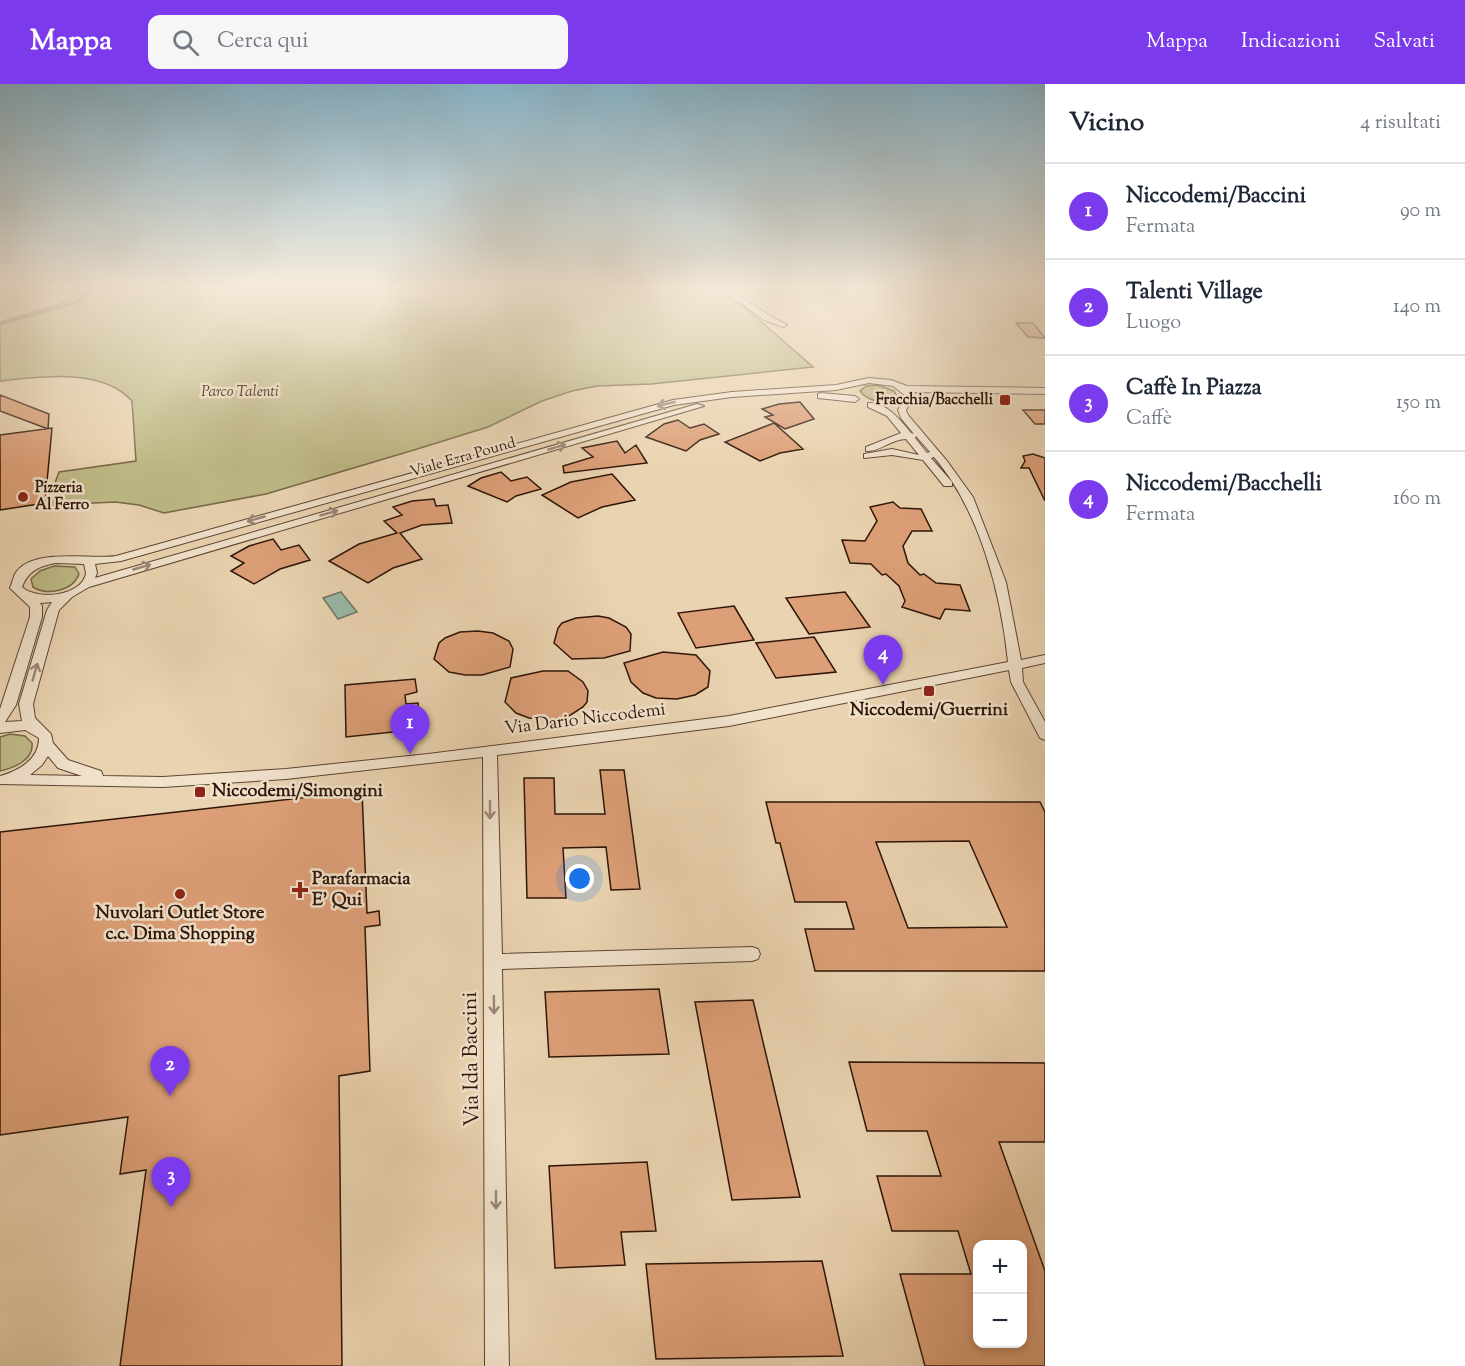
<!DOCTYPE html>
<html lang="it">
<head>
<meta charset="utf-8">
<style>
  body { margin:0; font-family:"Sorts Mill Goudy",serif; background:#f6f6f7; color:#1f2937 }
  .controls { position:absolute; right:18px; bottom:18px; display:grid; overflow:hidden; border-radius:12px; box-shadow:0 3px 9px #0003 }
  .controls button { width:54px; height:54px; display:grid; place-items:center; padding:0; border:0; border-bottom:2px solid #e0e1e3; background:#fff; color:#1f2937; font:30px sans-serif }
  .you { position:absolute; left:580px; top:795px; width:21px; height:21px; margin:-15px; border:4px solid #fff; border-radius:50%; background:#1a73e8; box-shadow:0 0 0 9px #1a73e833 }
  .badge { display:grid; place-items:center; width:39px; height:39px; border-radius:50%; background:#7c3aed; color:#fff; font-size:20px; font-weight:700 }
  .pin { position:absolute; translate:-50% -50px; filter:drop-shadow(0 2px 3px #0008) }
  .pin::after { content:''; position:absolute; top:32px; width:21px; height:18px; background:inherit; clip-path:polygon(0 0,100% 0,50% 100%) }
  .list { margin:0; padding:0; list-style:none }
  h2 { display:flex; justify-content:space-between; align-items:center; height:78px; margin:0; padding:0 24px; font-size:26px }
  h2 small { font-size:20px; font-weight:400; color:#747a83 }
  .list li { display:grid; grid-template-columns:39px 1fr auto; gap:18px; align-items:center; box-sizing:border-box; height:96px; padding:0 24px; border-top:2px solid #e0e1e3 }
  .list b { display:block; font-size:22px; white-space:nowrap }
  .list p { margin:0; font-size:20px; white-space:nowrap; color:#747a83 }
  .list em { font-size:20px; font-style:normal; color:#747a83 }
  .icon { flex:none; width:33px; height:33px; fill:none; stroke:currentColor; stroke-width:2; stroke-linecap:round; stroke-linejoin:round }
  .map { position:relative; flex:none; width:1045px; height:1282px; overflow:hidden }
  header { display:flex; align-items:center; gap:36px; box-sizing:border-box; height:84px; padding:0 30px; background:#7c3aed; color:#fff }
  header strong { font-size:28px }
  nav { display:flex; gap:33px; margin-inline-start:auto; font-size:21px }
  .search { width:420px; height:54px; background:#f6f6f7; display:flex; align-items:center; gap:15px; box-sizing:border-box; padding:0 21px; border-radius:12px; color:#747a83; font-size:22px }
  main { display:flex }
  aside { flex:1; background:#fff }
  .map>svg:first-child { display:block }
  .green { fill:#beba86; stroke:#766847; stroke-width:1.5 }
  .water { fill:#99b9a6; stroke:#6e7767; stroke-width:1.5 }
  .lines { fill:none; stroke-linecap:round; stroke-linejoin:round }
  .stream { stroke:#6e7767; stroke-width:3 }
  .building { fill:#dd9f77; stroke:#2d1508; stroke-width:1.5; fill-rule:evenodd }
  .street-casing { stroke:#5c4432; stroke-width:2 }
  .street { fill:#f1e2cc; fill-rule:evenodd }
  .oneway { stroke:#998674 }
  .poi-dot { fill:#8f2418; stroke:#f1e2cc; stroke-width:2 }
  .labels { text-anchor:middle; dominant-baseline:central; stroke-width:5; stroke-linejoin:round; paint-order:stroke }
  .far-park-label { font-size:15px; font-style:italic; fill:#58472e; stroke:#f1e2cc }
  .far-poi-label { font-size:15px; font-weight:bold; fill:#2d1508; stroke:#f1e2cc; text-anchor:end }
  .far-street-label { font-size:15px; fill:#2d1508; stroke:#f1e2cc }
  .poi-label { font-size:18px; font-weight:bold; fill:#2d1508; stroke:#f1e2cc }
  .street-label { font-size:18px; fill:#2d1508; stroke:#f1e2cc }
  .near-street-label { font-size:21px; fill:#2d1508; stroke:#f1e2cc }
</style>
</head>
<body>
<header>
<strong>Mappa</strong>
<div class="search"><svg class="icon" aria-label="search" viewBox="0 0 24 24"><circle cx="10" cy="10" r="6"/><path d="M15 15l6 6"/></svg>Cerca qui</div>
<nav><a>Mappa</a><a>Indicazioni</a><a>Salvati</a></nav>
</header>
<main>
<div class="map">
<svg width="1045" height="1282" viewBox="0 0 1045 1282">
  <rect width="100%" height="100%" fill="#ead3b0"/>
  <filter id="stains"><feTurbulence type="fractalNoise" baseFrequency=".00333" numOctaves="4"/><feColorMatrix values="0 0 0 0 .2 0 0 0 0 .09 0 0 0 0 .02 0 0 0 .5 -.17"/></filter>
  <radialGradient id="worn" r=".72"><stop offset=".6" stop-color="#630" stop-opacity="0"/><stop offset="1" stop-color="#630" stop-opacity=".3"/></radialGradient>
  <!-- green -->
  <path class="green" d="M118 203H713L749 227 813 283 651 300 597 302 572 307 542 317 488 343 414 366 266 410 164 429 139 421 115 418 53 421 55 399 59 388 136 377 132 317C102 283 40 293 0 297V238L67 218 78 209 95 204Z
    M878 301 894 307 897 312C887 321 868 318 860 307L866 302Z
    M54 482 75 483 79 490C73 507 47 512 33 503L31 495 40 487Z
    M10 650 25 652 32 659C34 676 14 684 0 687V653Z"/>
  <!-- water -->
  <path class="water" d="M341 508 357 528 338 535 323 514Z"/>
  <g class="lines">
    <!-- stream -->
    <path class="stream" d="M0 240 75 219 88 209 138 203"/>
  </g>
  <!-- building -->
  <path class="building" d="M1016 239H1033L1045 254 1028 253Z
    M0 311 49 330 48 345 0 327Z
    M800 318 814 335 785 345 765 333 773 331 762 325 779 320Z
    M1023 326H1045V340H1035Z
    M678 336 690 344 704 340 719 350 700 356 686 367 646 353 664 340Z
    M774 339 803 365 780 369 760 377 725 358Z
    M52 344 45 419 0 426V351Z
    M617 357 625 369 636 361 647 379 564 389 563 382 593 373 582 364Z
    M1033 370 1045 374V417L1029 384H1021L1025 377 1023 372Z
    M501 388 511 397 527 393 541 405 516 412 507 418 468 402 481 394Z
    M612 390 635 416 602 423 578 434 542 411 571 398Z
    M434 415 436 422 448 421 452 439 422 441 400 449 422 475 393 484 368 499 329 477 359 460 397 449 384 437 402 431 393 423 412 417Z
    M893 418 900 424 921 425 932 447H912L903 462 908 479 920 491 924 490 936 499 960 501 970 527 945 525 940 535 902 523 905 517 899 502 886 490 882 491 871 480 850 479 842 456 865 457 877 437 870 423Z
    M273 455 281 466 299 461 310 476 280 485 254 500 231 487 244 479 231 472 249 462Z
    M845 508 870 543 809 550 786 514Z
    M734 522 754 556 696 564 678 529Z
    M598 532 609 534 626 543 631 550 630 567 604 574 572 575 554 559 558 544 562 539 576 534Z
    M478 547 493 549 509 557 513 565 510 583 482 591H465L449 588 434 575 439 559 445 554 460 548Z
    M814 553 836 588 776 594 756 559Z
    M663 568 696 571 710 587 708 603 695 611 677 615 656 614 643 609 631 598 624 579Z
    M543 587H568L583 598 588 607 587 618 583 623 569 632 550 636 529 634 516 629 505 618 511 594Z
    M415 595 417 608 405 611 406 620 418 619 421 645 346 653 345 601Z
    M600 686H624L640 805 611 806 606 763 563 764 566 814H527L524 694H554L555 730H605Z
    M362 707 367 829 379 827 380 841 365 843 370 987 339 992 342 1282H120L146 1086 120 1090 128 1033 0 1051V748Z
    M766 718H1040L1045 728V887H815L805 845H854L846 818H795L780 759H776ZM969 757 1007 843 908 844 876 758Z
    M659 905 669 970 549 973 545 908Z
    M753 916 800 1113 732 1116 695 918Z
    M849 978 1045 979V1058H999L1045 1187V1282H925L900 1190H971L958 1147H892L877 1092H941L927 1047H867ZM978 1161H1023V1260H978Z
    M647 1078 656 1147 621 1148 625 1181 555 1184 549 1082Z
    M822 1177 843 1272 656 1275 646 1180Z"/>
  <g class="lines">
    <defs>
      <path id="street" d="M719 203H726L770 232 787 241 783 243 764 236Z
        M869 294 891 296 907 302 1045 304V310L912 308 915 313 911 316 893 302 869 299 836 306 732 313 674 321 121 477 95 480 97 489 95 494 697 320 704 322 89 503 72 513 59 526 33 620 35 634 51 650 53 659 68 676 101 687 103 692 163 693 286 685 428 670 729 632 1008 578C1001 509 980 427 934 373L931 374 952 398V402H944L923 376 892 371 864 374V370L892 365 919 371 906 355C891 355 880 368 866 367V363L901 349 887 332 868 323V319C887 318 900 336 911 349L914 350 901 334 898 326 903 317H909L910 319 906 326 908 331 947 377 973 413 1006 498 1021 576 1045 571V579L1022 584 1023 598 1045 638V656L1040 654 1011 598 1009 586 729 642 497 671 502 870 752 863 758 865 760 870 758 875 752 877 502 885 509 1282H485L483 673 286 695 163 703 0 700V692C18 687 39 676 39 654L25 646 0 649V625L30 533V523L10 504C12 500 13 494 15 490 31 463 90 476 116 472L673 316 732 308 836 301ZM916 352 930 368 927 369 915 354ZM56 479 84 480C84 480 86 489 86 489 83 512 37 517 22 503 28 487 39 482 56 479ZM52 518 47 526 19 620 22 637 5 638 16 621 42 533V522L40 519ZM48 672 58 684 82 692 30 691 42 681Z
        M821 309 855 312 859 315 855 318 818 314V310Z"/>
    </defs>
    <!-- street casing -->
    <use href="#street" class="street-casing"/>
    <!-- street -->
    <use href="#street" class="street"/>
  </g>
  <!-- one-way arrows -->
  <defs><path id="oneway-shaft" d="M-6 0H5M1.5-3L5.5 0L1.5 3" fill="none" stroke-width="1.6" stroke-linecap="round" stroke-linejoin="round" transform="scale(1.5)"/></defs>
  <g class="oneway">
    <use href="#oneway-shaft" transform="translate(666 320) rotate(167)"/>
    <use href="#oneway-shaft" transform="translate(557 363) rotate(-16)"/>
    <use href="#oneway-shaft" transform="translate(329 429) rotate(-16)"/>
    <use href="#oneway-shaft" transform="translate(256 435) rotate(164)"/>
    <use href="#oneway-shaft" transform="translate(142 483) rotate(-16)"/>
    <use href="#oneway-shaft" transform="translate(35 588) rotate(-74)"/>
    <use href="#oneway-shaft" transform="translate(490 726) rotate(90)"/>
    <use href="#oneway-shaft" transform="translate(494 921) rotate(89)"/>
    <use href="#oneway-shaft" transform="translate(496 1116) rotate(90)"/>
  </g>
  <!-- sky -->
  <linearGradient id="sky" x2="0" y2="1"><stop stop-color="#88b6ce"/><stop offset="0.53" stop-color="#f6ebdb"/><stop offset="1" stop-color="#f6ebdb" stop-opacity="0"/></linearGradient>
  <rect width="1045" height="382" fill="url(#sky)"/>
  <!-- markers -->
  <g class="poi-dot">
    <rect x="999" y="310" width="12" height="12" rx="3"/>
    <circle cx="23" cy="413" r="6"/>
    <rect x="923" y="601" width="12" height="12" rx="3"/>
    <rect x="194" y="702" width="12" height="12" rx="3"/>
    <path d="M297 797h6v6h6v6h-6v6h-6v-6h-6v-6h6z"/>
    <circle cx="180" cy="810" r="6"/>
  </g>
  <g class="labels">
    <!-- far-park labels -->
    <g class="far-park-label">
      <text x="240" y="308">Parco Talenti</text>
    </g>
    <!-- far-poi labels -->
    <g class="far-poi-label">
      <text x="993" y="316">Fracchia/Bacchelli</text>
      <text x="35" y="404" text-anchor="start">Pizzeria<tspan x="35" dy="17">Al Ferro</tspan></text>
    </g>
    <!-- far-street labels -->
    <g class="far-street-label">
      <text transform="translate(463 374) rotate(-16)">Viale Ezra Pound</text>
    </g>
    <!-- poi labels -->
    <g class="poi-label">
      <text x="929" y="627">Niccodemi/Guerrini</text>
      <text x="212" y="708" text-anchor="start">Niccodemi/Simongini</text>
      <text x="312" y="796" text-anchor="start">Parafarmacia<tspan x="312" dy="21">E' Qui</tspan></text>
      <text x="180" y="830">Nuvolari Outlet Store<tspan x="180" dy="21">c.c. Dima Shopping</tspan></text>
    </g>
    <!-- street labels -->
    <g class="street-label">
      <text transform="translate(585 636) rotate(-7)">Via Dario Niccodemi</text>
    </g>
    <!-- near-street labels -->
    <g class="near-street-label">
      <text transform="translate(472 975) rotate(-91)">Via Ida Baccini</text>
    </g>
  </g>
  <rect width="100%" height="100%" filter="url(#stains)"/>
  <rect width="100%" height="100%" fill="url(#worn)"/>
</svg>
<div class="controls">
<button>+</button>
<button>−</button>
</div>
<div class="you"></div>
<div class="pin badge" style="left:410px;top:670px">1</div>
<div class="pin badge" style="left:170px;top:1012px">2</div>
<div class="pin badge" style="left:171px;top:1123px">3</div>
<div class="pin badge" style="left:883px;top:601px">4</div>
</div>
<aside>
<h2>Vicino<small>4 risultati</small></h2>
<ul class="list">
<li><span class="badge">1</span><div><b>Niccodemi/Baccini</b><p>Fermata</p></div><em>90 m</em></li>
<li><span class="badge">2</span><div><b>Talenti Village</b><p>Luogo</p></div><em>140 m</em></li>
<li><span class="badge">3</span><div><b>Caffè In Piazza</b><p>Caffè</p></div><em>150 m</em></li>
<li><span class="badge">4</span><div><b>Niccodemi/Bacchelli</b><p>Fermata</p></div><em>160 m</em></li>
</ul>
</aside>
</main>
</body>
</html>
